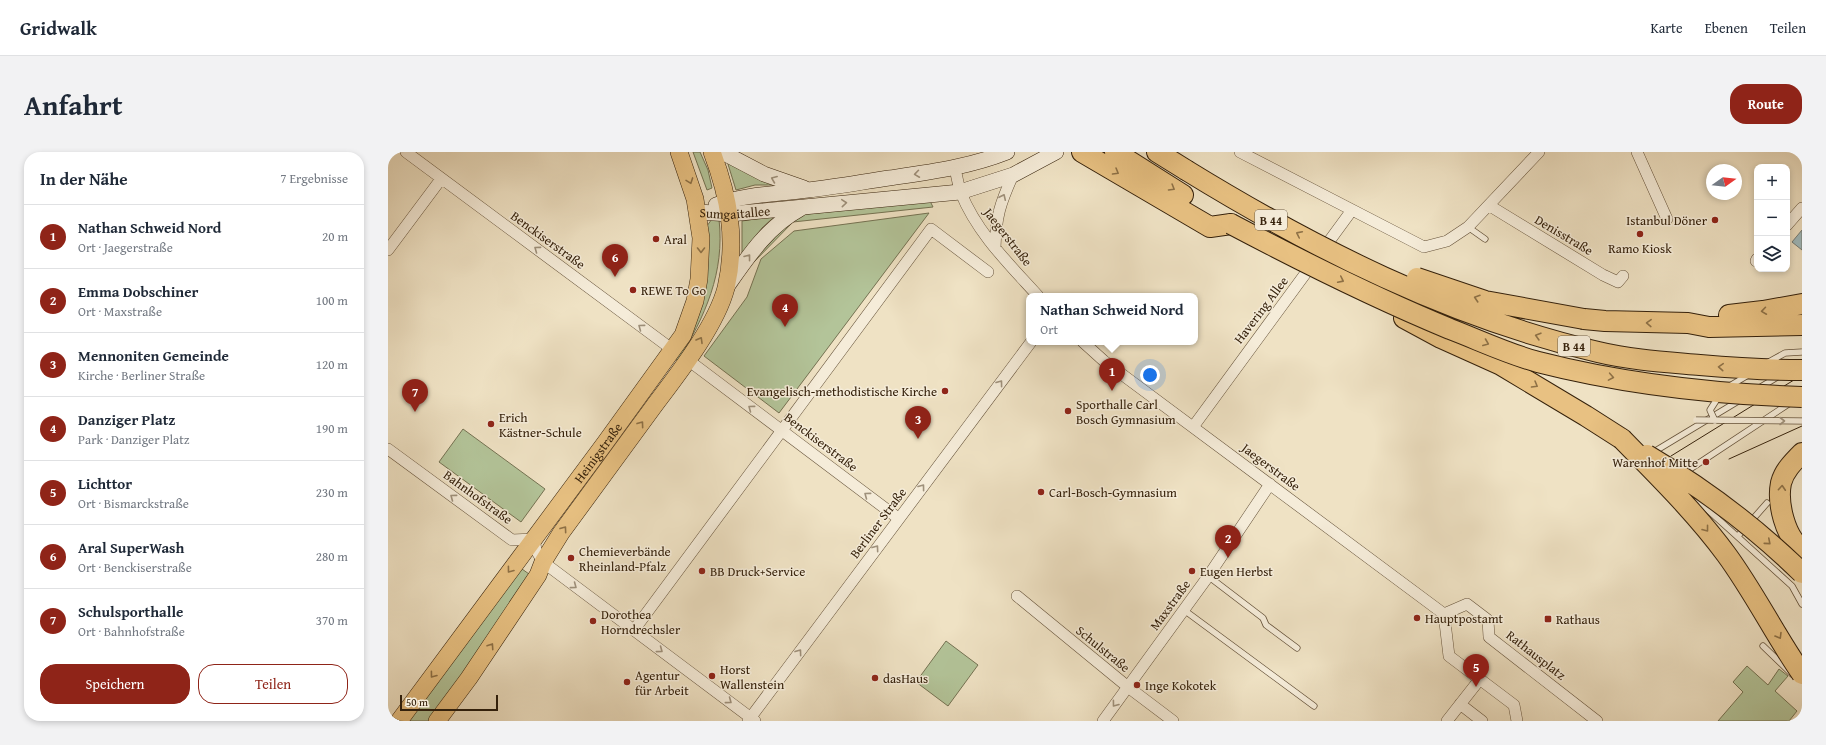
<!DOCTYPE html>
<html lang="de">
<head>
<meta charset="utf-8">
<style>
  body { margin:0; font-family:"Gentium Book Plus",serif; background:#f2f2f3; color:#1f2937 }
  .controls { position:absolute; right:12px; top:12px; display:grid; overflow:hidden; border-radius:8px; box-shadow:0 2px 6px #0003 }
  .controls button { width:36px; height:36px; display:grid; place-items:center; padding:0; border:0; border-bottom:1px solid #e0e1e3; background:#fff; color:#1f2937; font:20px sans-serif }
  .compass { position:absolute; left:1318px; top:12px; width:36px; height:36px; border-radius:50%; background:#fff; box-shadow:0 2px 6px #0003; rotate:75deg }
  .scale { position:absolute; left:12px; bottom:10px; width:98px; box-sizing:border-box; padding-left:4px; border:2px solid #35210b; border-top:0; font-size:11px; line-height:14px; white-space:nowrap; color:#35210b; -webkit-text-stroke:3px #f5ecd9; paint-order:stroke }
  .you { position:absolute; left:762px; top:223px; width:14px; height:14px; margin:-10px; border:3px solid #fff; border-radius:50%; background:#1a73e8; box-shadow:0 0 0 6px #1a73e833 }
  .badge { display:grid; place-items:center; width:26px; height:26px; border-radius:50%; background:#8f2418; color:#fff; font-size:13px; font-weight:700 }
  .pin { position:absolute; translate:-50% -33px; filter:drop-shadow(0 1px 2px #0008) }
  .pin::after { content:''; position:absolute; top:21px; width:14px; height:12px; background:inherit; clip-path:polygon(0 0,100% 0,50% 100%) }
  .popup { position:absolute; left:638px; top:141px; width:172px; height:52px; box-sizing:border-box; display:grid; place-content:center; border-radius:8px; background:#fff; filter:drop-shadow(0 1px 3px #0005); font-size:13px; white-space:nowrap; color:#747a83 }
  .popup b { font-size:15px; color:#1f2937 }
  .popup::after { content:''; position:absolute; left:50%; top:100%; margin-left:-8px; border:8px solid transparent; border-top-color:#fff }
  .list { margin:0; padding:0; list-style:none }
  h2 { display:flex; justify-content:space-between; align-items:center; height:52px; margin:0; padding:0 16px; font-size:17px }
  h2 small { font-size:13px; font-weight:400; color:#747a83 }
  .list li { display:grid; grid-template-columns:26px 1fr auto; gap:12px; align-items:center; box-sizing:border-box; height:64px; padding:0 16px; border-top:1px solid #e0e1e3 }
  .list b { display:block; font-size:15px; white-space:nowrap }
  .list p { margin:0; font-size:13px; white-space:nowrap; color:#747a83 }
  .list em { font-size:13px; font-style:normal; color:#747a83 }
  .actions { display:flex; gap:8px; padding:12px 16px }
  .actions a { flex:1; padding:9px 0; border:1px solid #8f2418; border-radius:16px; text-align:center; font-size:14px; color:#8f2418 }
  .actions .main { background:#8f2418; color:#fff }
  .icon { flex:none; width:22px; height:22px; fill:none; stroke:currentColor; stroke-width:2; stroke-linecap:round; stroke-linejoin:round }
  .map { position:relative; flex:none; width:1414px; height:569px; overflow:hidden; border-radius:16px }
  header { display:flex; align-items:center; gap:24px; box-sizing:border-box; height:56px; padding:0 20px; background:#fff; border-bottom:1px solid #e0e1e3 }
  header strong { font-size:19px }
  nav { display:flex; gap:22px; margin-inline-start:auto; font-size:14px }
  .intro { display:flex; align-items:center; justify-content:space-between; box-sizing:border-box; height:96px; padding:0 24px }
  h1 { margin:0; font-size:28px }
  .button { padding:10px 18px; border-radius:16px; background:#8f2418; color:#fff; font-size:14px; font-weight:700 }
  main { display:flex; gap:24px; padding:0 24px }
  aside { flex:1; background:#fff; border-radius:16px; box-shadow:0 2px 6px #0003 }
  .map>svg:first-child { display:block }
  .green { fill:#b3c499; stroke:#747252 }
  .water { fill:#9fbbbf; stroke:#757d77 }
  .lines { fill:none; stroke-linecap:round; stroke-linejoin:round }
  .lane-casing { stroke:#645139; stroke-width:7 }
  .street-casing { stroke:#645139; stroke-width:12 }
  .secondary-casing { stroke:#35210b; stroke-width:16 }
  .primary-casing { stroke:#35210b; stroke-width:18 }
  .highway-casing { stroke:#35210b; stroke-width:22 }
  .lane { stroke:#f5ecd9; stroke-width:5.5 }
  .street { stroke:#f5ecd9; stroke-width:11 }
  .secondary { stroke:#f5ecd9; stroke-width:15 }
  .primary { stroke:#e8c182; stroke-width:17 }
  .highway { stroke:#e8c182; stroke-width:20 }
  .tram { stroke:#35210b; stroke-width:1 }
  .lane-bridge-casing { stroke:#645139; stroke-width:7; stroke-linecap:butt }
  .highway-bridge-casing { stroke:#35210b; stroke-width:22; stroke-linecap:butt }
  .lane-bridge { stroke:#f5ecd9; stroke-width:5.5 }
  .highway-bridge { stroke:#e8c182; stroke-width:20 }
  .oneway { stroke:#8e7146 }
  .oneway2 { stroke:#9f917c }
  .poi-dot { fill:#8f2418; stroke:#f5ecd9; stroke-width:1.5 }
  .labels { text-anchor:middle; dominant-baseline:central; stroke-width:3; stroke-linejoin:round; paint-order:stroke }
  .shield { fill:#f5ecd9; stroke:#6f5e49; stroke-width:1 }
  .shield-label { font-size:12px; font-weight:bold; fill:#35210b }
  .street-label { font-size:13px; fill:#35210b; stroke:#f5ecd9 }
  .poi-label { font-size:13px; fill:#35210b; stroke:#f5ecd9; text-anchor:start }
</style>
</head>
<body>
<header>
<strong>Gridwalk</strong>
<nav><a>Karte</a><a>Ebenen</a><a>Teilen</a></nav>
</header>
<div class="intro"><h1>Anfahrt</h1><a class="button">Route</a></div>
<main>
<aside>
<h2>In der Nähe<small>7 Ergebnisse</small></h2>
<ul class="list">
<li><span class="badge">1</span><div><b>Nathan Schweid Nord</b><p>Ort · Jaegerstraße</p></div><em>20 m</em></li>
<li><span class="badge">2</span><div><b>Emma Dobschiner</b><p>Ort · Maxstraße</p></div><em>100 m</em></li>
<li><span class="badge">3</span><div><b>Mennoniten Gemeinde</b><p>Kirche · Berliner Straße</p></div><em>120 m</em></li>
<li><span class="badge">4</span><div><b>Danziger Platz</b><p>Park · Danziger Platz</p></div><em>190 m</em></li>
<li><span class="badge">5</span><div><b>Lichttor</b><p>Ort · Bismarckstraße</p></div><em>230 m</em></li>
<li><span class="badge">6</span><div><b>Aral SuperWash</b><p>Ort · Benckiserstraße</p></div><em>280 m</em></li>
<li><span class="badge">7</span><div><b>Schulsporthalle</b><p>Ort · Bahnhofstraße</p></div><em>370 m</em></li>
</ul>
<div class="actions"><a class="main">Speichern</a><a>Teilen</a></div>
</aside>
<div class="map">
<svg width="1414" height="569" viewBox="0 0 1414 569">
  <rect width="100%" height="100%" fill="#efe2c4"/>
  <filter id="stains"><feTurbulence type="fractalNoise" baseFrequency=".005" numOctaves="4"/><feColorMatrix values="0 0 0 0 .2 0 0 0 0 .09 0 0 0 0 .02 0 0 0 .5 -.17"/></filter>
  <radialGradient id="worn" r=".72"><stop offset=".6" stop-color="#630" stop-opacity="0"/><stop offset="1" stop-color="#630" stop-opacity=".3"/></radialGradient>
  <!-- green -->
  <path class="green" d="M305 0H312L320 18 324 36 319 38Z
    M339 9 388 33H367L348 38Z
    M542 49 545 55 405 70 362 114 381 88 409 63Z
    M541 61 391 261 316 204 359 145 373 107 406 79Z
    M326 64 331 67C337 121 317 164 290 209L285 205 319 74Z
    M387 64 374 76 354 104V69Z
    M75 277 157 337 133 370 51 310Z
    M131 407 134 417 141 422 46 569H11Z
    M558 489 590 513 560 554 528 530Z
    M1359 514 1380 533 1391 517 1400 524 1387 539 1409 559 1401 569H1330L1355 540 1345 530Z"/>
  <!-- water -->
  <path class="water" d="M1414 78V98L1404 90Z"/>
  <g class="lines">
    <defs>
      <path id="lane" d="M1080 75 1097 87
        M1371 236 1391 224
        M1264 301 1352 248
        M1296 321 1402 251
        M1302 341 1320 358 1404 434 1414 452
        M1350 384 1379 351
        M820 424 875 466 878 473 909 496
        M796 458 926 554
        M1375 494 1404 522"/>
      <path id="street" d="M18 0 285 198
        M852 0 1036 95 1059 89 1080 75 1151 0
        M1249 0 1279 67
        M567 17C569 24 570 33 573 41 589 81 622 113 650 144
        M1102 54 1215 123 1230 130 1235 124
        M1399 73 1414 56
        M607 96C608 64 612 52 625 23
        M0 98 53 27
        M1368 109 1369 107
        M695 190 716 209 1056 462
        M300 208 510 366
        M805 275 964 58
        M0 297 124 388 146 387 148 398 155 410 367 569
        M629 444 740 535 785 569
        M1056 462 1079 452 1100 468 1101 485 1209 569
        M1056 462 1061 504 1126 553 1129 569
        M246 478 543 77 600 120
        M1072 552 1094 569
        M360 569 643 190
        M715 569 819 426 882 332
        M1059 569 1092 527"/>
      <g id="secondary">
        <path d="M334 0 376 22 416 36"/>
        <path d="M328 53C357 42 390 42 420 38 447 35 474 30 501 26 542 20 581 15 619 0"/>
        <path id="s1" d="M310 60 342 62 572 40 625 23 668 0"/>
        <path d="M338 136C359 106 379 75 412 57"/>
      </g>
      <g id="primary">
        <path id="s2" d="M11 569 217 291 295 183 307 149 311 127 313 86 307 47 291 0"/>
        <path d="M49 569 81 526 150 423 155 410 173 381C204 339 235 296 266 254 290 222 328 174 338 136 349 88 341 45 324 0"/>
      </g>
      <path id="highway" d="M694 0 822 75 843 72
        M727 0 795 43
        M769 0 798 18
        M1341 163 1375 159 1414 152
        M1016 166 1053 186 1113 213 1198 264 1234 287
        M1196 167 1217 169 1300 171 1321 175 1414 173
        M1414 301C1405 310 1396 319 1393 331 1389 351 1397 385 1414 397"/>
    </defs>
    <!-- lane casing -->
    <use href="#lane" class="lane-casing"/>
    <!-- street casing -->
    <use href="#street" class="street-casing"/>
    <!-- secondary casing -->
    <use href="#secondary" class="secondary-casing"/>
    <!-- primary casing -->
    <use href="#primary" class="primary-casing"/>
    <!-- highway casing -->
    <use href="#highway" class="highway-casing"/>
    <!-- lane -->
    <use href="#lane" class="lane"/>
    <!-- street -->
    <use href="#street" class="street"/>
    <!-- secondary -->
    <use href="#secondary" class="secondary"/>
    <!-- primary -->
    <use href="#primary" class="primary"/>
    <!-- highway -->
    <use href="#highway" class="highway"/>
    <!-- tram -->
    <path class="tram" d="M1283 304 1414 223
      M1341 307 1414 274"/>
    <defs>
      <path id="lane-bridge" d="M1379 211 1397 201 1414 200
        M1340 235 1360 223
        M1308 268 1414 269
        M1327 269 1322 258 1331 244"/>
      <path id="highway-bridge" d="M798 18C925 96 1063 166 1210 200 1243 208 1278 210 1312 213 1346 216 1380 218 1414 218
        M843 72C915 110 987 146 1062 177 1091 188 1120 202 1150 210 1236 232 1325 242 1414 245
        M1029 126 1097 149 1196 167
        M1234 287C1270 324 1307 360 1338 402 1366 440 1387 483 1414 522
        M1259 303C1315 336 1368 376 1414 421"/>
    </defs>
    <!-- lane-bridge casing -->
    <use href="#lane-bridge" class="lane-bridge-casing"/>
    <!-- highway-bridge casing -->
    <use href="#highway-bridge" class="highway-bridge-casing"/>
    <!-- lane-bridge -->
    <use href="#lane-bridge" class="lane-bridge"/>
    <!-- highway-bridge -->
    <use href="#highway-bridge" class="highway-bridge"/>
  </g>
  <!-- one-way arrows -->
  <defs><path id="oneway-chevron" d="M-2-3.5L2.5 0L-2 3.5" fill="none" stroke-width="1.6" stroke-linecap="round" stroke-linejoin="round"/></defs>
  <g class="oneway">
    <use href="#oneway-chevron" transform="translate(728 20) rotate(30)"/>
    <use href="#oneway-chevron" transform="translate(302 29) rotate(70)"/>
    <use href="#oneway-chevron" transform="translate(784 36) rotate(31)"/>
    <use href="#oneway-chevron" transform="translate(911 82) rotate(-154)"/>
    <use href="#oneway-chevron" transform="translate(313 98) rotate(90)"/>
    <use href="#oneway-chevron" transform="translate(953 128) rotate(26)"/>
    <use href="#oneway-chevron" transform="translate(1089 146) rotate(-162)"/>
    <use href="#oneway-chevron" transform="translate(1376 159) rotate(172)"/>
    <use href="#oneway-chevron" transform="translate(1261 171) rotate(-178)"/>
    <use href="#oneway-chevron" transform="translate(1150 184) rotate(-164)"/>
    <use href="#oneway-chevron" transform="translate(312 188) rotate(-60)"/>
    <use href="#oneway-chevron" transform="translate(1098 191) rotate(22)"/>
    <use href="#oneway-chevron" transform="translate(1333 215) rotate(-176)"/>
    <use href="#oneway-chevron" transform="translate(1223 225) rotate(10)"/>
    <use href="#oneway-chevron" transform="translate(1147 233) rotate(30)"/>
    <use href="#oneway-chevron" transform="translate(253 272) rotate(-54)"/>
    <use href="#oneway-chevron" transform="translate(1394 336) rotate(-86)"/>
    <use href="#oneway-chevron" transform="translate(176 377) rotate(-54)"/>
    <use href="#oneway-chevron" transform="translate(1318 377) rotate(52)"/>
    <use href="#oneway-chevron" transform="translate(1380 390) rotate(41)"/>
    <use href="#oneway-chevron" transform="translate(122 418) rotate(127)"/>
    <use href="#oneway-chevron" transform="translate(1391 484) rotate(59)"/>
    <use href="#oneway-chevron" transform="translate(103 494) rotate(-56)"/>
    <use href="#oneway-chevron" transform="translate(45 523) rotate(127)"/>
  </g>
  <g class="oneway2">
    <use href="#oneway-chevron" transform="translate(529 22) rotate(172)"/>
    <use href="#oneway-chevron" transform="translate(386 27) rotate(-158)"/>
    <use href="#oneway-chevron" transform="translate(615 45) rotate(-65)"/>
    <use href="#oneway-chevron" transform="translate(456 51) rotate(-5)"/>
    <use href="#oneway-chevron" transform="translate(149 97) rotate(-144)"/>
    <use href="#oneway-chevron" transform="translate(360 105) rotate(-52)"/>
    <use href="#oneway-chevron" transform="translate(253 175) rotate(-143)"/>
    <use href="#oneway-chevron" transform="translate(612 231) rotate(-53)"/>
    <use href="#oneway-chevron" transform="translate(363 256) rotate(-143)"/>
    <use href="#oneway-chevron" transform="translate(1394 269)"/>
    <use href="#oneway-chevron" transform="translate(534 335) rotate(-53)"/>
    <use href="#oneway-chevron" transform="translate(479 343) rotate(-143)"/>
    <use href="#oneway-chevron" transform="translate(65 345) rotate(-143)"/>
    <use href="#oneway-chevron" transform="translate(488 396) rotate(-54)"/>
    <use href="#oneway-chevron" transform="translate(186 434) rotate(37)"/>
    <use href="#oneway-chevron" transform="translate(272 498) rotate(37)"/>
    <use href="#oneway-chevron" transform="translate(411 500) rotate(-54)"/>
    <use href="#oneway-chevron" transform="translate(341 549) rotate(37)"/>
    <use href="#oneway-chevron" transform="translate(727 552) rotate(127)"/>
  </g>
  <!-- markers -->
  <g class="poi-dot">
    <circle cx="1327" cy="68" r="4"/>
    <circle cx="1252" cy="82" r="4"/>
    <circle cx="268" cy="87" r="4"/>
    <circle cx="245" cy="138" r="4"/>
    <circle cx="557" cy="239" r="4"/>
    <circle cx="680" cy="259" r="4"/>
    <circle cx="103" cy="272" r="4"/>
    <circle cx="1318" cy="310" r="4"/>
    <circle cx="653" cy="340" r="4"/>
    <circle cx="183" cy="406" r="4"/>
    <circle cx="314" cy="419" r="4"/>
    <circle cx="804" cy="419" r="4"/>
    <circle cx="1029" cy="466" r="4"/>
    <rect x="1156" y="463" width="8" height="8" rx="2"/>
    <circle cx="205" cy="469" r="4"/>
    <circle cx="324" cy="524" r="4"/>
    <circle cx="487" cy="526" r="4"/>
    <circle cx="239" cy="530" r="4"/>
    <circle cx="749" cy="533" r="4"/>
  </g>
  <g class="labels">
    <!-- shield labels -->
    <g class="shield">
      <rect x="867" y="58" width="32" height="20" rx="3"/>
      <rect x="1170" y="184" width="32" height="20" rx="3"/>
    </g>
    <g class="shield-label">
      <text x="883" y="68">B 44</text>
      <text x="1186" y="194">B 44</text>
    </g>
    <!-- street labels -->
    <g class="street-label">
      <text stroke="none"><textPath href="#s1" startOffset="37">Sumgaitallee</textPath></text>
      <text transform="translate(1176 83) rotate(31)">Denisstraße</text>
      <text transform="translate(620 85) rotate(52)">Jaegerstraße</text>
      <text transform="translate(160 88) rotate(36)">Benckiserstraße</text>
      <text transform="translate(873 158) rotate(-53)">Havering Allee</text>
      <text transform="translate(433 290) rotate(37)">Benckiserstraße</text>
      <text stroke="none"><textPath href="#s2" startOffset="334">Heinigstraße</textPath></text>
      <text transform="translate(883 315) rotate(37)">Jaegerstraße</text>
      <text transform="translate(90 345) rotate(36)">Bahnhofstraße</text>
      <text transform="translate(490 371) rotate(-53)">Berliner Straße</text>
      <text transform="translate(782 453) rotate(-54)">Maxstraße</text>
      <text transform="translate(715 497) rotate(39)">Schulstraße</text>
      <text transform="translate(1148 503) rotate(38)">Rathausplatz</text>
    </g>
    <!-- poi labels -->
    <g class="poi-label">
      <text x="1319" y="68" text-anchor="end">Istanbul Döner</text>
      <text x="276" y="87">Aral</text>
      <text x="1252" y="96" text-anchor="middle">Ramo Kiosk</text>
      <text x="253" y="138">REWE To Go</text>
      <text x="549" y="239" text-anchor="end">Evangelisch-methodistische Kirche</text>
      <text x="688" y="252">Sporthalle Carl<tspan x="688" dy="15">Bosch Gymnasium</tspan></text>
      <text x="111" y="265">Erich<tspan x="111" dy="15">Kästner-Schule</tspan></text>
      <text x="1310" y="310" text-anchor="end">Warenhof Mitte</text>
      <text x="661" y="340">Carl-Bosch-Gymnasium</text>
      <text x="191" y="399">Chemieverbände<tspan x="191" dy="15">Rheinland-Pfalz</tspan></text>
      <text x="322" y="419">BB Druck+Service</text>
      <text x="812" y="419">Eugen Herbst</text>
      <text x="213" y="462">Dorothea<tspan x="213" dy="15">Horndrechsler</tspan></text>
      <text x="1037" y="466">Hauptpostamt</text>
      <text x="1168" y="467">Rathaus</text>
      <text x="332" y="517">Horst<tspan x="332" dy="15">Wallenstein</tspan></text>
      <text x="247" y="523">Agentur<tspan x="247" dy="15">für Arbeit</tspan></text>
      <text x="495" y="526">dasHaus</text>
      <text x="757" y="533">Inge Kokotek</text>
    </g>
  </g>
  <rect width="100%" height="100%" filter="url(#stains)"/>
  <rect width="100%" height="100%" fill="url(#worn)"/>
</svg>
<div class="controls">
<button>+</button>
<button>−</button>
<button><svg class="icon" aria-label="layers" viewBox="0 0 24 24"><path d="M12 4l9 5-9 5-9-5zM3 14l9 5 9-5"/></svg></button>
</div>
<svg class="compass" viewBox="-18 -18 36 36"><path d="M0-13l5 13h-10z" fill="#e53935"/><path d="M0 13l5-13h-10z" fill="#747a83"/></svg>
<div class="scale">50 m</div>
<div class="you"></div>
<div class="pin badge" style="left:724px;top:239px">1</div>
<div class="popup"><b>Nathan Schweid Nord</b>Ort</div>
<div class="pin badge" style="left:840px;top:406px">2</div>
<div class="pin badge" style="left:530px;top:287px">3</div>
<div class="pin badge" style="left:397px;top:175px">4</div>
<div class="pin badge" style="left:1088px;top:535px">5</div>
<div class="pin badge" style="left:227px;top:125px">6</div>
<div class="pin badge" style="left:27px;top:260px">7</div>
</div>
</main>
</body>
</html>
